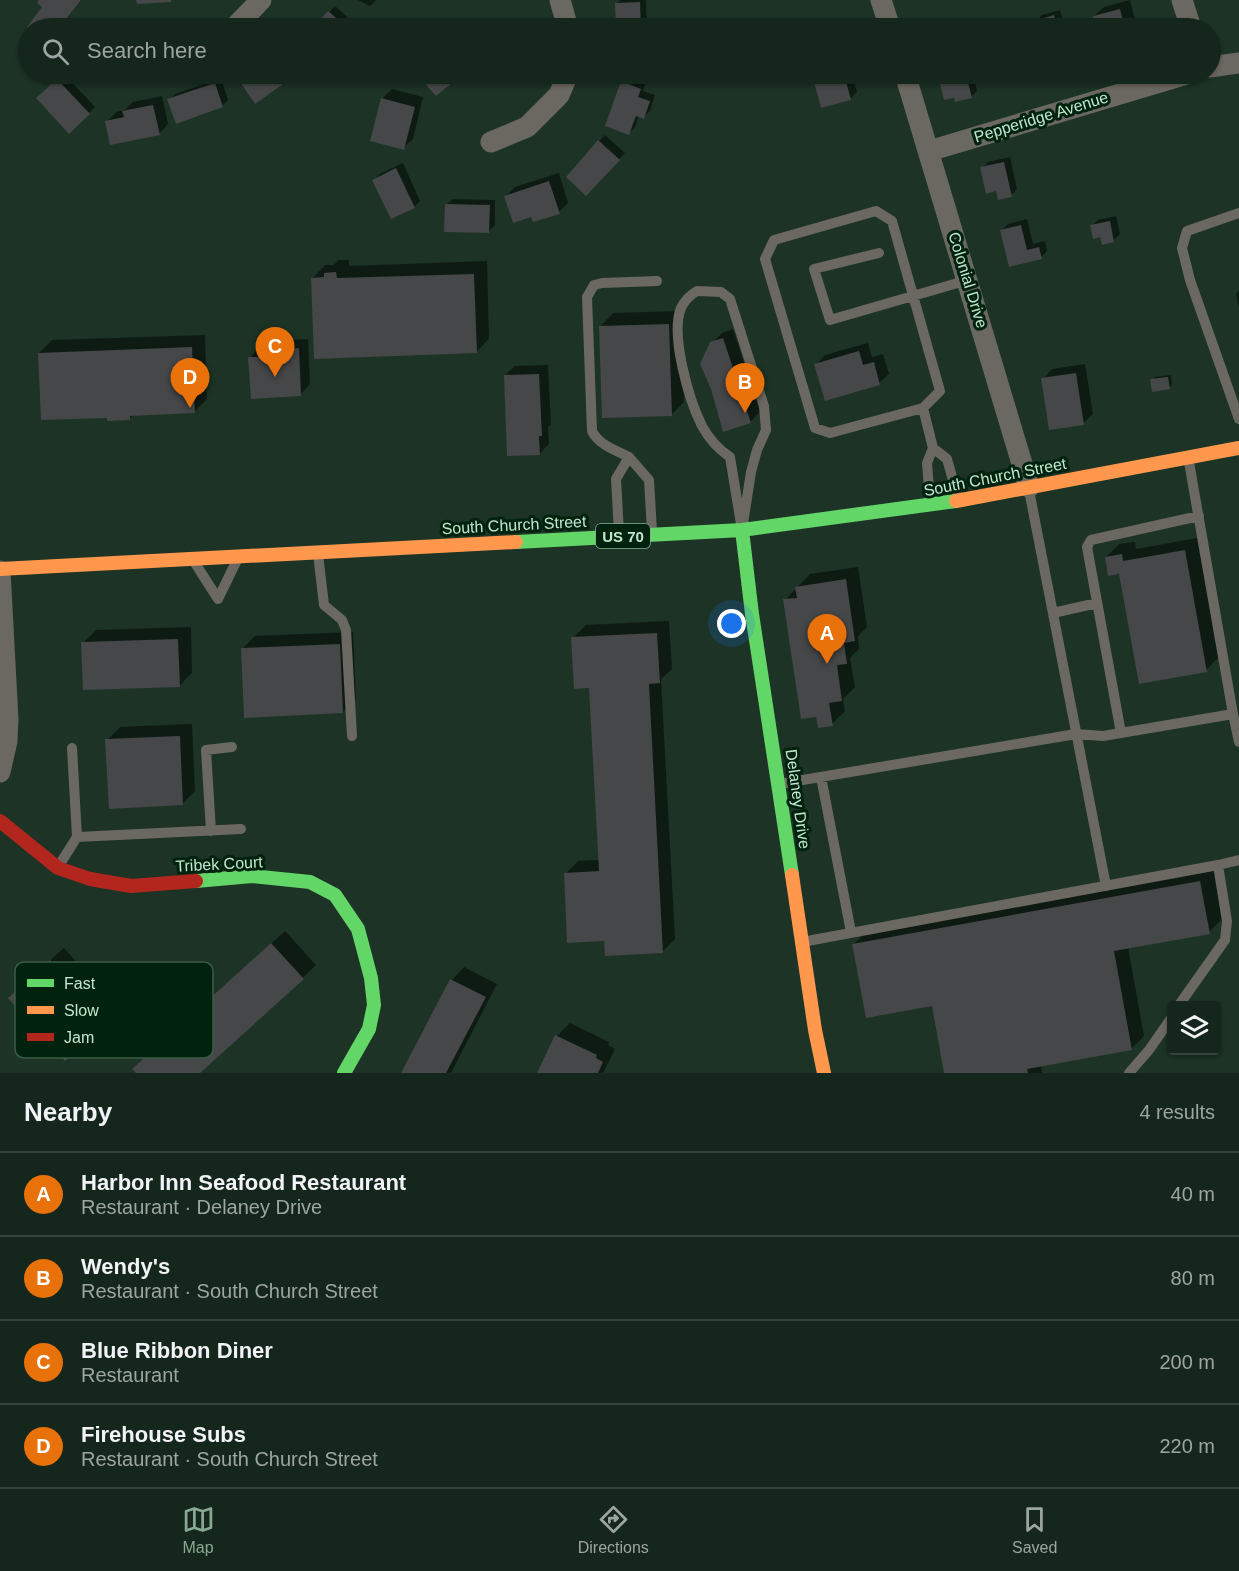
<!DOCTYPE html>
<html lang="en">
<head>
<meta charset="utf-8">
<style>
  body { margin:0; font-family:Arial,sans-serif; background:#223229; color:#f1f3f6 }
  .controls { position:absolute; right:18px; bottom:18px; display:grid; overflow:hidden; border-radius:6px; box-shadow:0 2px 4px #0004 }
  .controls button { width:54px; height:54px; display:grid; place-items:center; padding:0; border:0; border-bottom:2px solid #34433b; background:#15261c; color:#f1f3f6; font:30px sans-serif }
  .you { position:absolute; left:732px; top:624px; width:21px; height:21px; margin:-15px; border:4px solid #fff; border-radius:50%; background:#1a73e8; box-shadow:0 0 0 9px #1a73e833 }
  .badge { display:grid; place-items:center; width:39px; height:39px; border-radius:50%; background:#87a891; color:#fff; font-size:20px; font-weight:700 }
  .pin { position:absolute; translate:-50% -50px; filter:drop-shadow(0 2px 3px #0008) }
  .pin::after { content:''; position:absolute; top:32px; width:21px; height:18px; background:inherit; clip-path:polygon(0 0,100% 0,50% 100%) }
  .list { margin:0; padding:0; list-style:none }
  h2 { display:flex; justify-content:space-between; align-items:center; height:78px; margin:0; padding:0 24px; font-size:26px }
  h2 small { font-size:20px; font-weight:400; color:#9da5a3 }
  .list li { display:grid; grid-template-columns:39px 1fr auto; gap:18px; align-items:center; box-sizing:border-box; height:84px; padding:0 24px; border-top:2px solid #34433b }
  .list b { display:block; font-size:22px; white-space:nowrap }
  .list p { margin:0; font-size:20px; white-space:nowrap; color:#9da5a3 }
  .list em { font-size:20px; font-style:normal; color:#9da5a3 }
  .icon { flex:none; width:33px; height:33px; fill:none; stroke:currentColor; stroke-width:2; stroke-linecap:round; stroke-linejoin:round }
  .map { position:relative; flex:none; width:1239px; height:1073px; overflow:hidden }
  .search { position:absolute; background:#15261c; box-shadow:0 2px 4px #0004; left:18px; right:18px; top:18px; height:66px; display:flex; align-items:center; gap:15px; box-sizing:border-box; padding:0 21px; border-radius:33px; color:#9da5a3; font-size:22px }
  .sheet { height:414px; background:#15261c }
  nav { display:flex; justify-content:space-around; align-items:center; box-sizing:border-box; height:84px; border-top:2px solid #34433b; background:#15261c; font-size:16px; color:#9da5a3 }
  nav a { display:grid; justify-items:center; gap:3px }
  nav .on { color:#87a891 }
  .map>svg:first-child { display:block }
  .shadow { fill:#0007 }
  .building { fill:#454749 }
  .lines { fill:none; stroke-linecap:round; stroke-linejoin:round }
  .lane { stroke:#6b6861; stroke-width:10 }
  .street { stroke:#6b6861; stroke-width:21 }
  .fast { stroke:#63d668; stroke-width:14 }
  .slow { stroke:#ff974d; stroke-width:14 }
  .jam { stroke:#b3261e; stroke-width:14 }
  .labels { text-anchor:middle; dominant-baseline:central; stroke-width:6; stroke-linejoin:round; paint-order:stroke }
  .shield { fill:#01220f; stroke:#87ac93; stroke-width:1.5 }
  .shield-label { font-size:15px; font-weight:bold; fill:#c0e7cb }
  .street-label { font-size:16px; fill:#c0e7cb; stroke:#01220f }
  .key { fill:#01220f; stroke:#3a5d47; stroke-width:1.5 }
  .key-label { font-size:16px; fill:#c0e7cb }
</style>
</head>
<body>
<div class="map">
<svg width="1239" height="1073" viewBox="0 0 1239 1073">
  <rect width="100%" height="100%" fill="#1c3325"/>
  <!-- shadow -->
  <path class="shadow" d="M41 0H81L59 28H31L29 27 45 7Z
    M358 0H376L370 6Z
    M620 0H646L647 28H618L617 4Z
    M1130 0 1137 28H1098L1094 16 1104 7Z
    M335 6 353 22 347 28H314Z
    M1060 10 1065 28H1038L1036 21 1042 15Z
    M507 26 531 28H504Z
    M64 74 95 107 69 132 38 98Z
    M251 74H295L292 76 242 82Z
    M498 74H523L520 76Z
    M813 74H852L857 92 851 98 822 106Z
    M942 74H973L977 91 971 97 940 75Z
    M628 76 646 83 643 91 655 95 650 111 643 117 639 115 635 127 629 133 622 82Z
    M221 78 228 100 222 106 169 100 175 94Z
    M392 89 423 97 413 139 403 148 382 99Z
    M162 96 168 124 159 134 107 122 116 112 125 110 133 102Z
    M605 135 625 153 586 194 599 141Z
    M1010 157 1017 189 1011 195 998 190 982 168 988 162Z
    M403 163 420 201 414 207 374 180 380 174Z
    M559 173 568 203 559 212 505 197 515 187Z
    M453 199 495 200V225L489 231 446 205Z
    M1116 216 1120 234 1113 241 1101 235 1092 226 1098 220Z
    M1027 219 1033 244 1045 241 1047 251 1041 257 1010 265 1001 231 1008 224Z
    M338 260H349V266L487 261 489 339 476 352 313 278 325 265H334Z
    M1239 290V308L1236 294Z
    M681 311 684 402 671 415 601 326 613 313Z
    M733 329 760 412 750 422 712 343 722 333Z
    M205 335 207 399 194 412 134 414 129 419 108 416 39 353 52 340Z
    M308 339 310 384 301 394 250 358 259 348H266L273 341Z
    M868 343 872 357 883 354 889 374 879 383 816 365 825 355Z
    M1085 364 1093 414 1083 423 1043 379 1052 369Z
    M548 365 551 425 548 427 549 444 539 454 505 375 515 366Z
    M1171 375 1172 385 1169 388 1152 380 1155 377Z
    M1197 538 1219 657 1206 670 1106 557 1119 544 1135 542 1136 549Z
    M858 567 867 627 858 636 859 649 850 658 855 687 843 699 845 711 832 724 785 600 810 574Z
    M669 621 672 669 661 679 675 939 662 952 605 939 565 874 578 861 599 860 590 686 573 638 586 625Z
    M191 627 192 673 179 686 83 643 96 630Z
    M353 632 356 699 343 712 242 649 255 636Z
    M192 724 195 791 182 804 107 740 120 727Z
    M1213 869 1222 919 1209 932 1128 947 1144 1036 1131 1049 1041 1065 1042 1073H946L933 1004 854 944 867 931Z
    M285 931 316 965 303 978 197 1073 147 1056Z
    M64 948 119 1009 65 1059 22 985Z
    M464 967 497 984 451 1073H403L452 980Z
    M570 1023 609 1042 608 1045 615 1049 603 1073H539L557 1036Z"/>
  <!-- building -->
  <path class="building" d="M39 0H81L59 28H29L27 27 42 7 37 3Z
    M136 0H171V2L137 4Z
    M640 2 641 28H616L615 3Z
    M1120 9 1125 28H1096L1093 16Z
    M328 11 348 28H312Z
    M1054 15 1058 28H1036L1034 21Z
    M252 74H291L293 77 255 104 240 82Z
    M423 74H463L436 96 419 77Z
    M812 74H844L851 100 821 108Z
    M944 74H966L972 98 955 102 954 98 944 100 938 75Z
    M993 74H1019L996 81Z
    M57 79 90 114 69 134 36 98Z
    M621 81 641 89 638 97 650 101 644 119 636 116 629 135 605 126Z
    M215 83 223 107 176 124 167 99Z
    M381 98 415 107 404 150 370 141Z
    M153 105 160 135 110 145 105 121 124 117 122 111Z
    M598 140 620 160 586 196 566 177Z
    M1004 162 1012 197 998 200 996 191 986 194 980 167Z
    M396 168 415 208 391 219 372 180Z
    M549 181 560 214 533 222 531 217 513 223 504 196Z
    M445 204 490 205 489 233 444 232Z
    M1110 221 1114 242 1102 245 1100 237 1093 239 1090 225Z
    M1021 225 1027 250 1039 247 1042 259 1009 267 1000 230Z
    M336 272 337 278 474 274 477 353 314 359 311 278 324 277V273Z
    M669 324 672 416 602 418 599 326Z
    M723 338 751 423 723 432 711 389 700 364 710 342Z
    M192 347 195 413 130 416V420L107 421V418L41 420 38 353Z
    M299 348 301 396 251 399 248 357H261V350Z
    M859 351 863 365 874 362 880 385 825 401 814 364Z
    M1076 373 1084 425 1049 430 1041 378Z
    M539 374 542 436H539L540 455 507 456 504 375Z
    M1168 377 1170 389 1152 392 1150 379Z
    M1185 550 1207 672 1139 684 1119 574 1108 576 1105 557 1122 554 1123 561Z
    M846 579 855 641 844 643 847 664 837 665 842 701 829 703 833 726 818 728 816 717 801 719 783 599 797 598 795 587Z
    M657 633 660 683 649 684 663 953 605 956 604 941 567 943 564 873 599 871 589 688 574 689 571 637Z
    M178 639 180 687 83 690 81 642Z
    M340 644 343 713 244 718 241 648Z
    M180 736 183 805 109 809 105 739Z
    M1200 881 1210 934 1114 951 1132 1050 1027 1069 1028 1073H944L932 1006 866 1018 852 944Z
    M271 943 304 979 200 1073H136L132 1069Z
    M50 960 107 1023 65 1061 8 998Z
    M450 979 486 997 446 1073H401Z
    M555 1035 597 1055 596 1058 603 1062 598 1073H537Z"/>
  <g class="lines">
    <!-- lane -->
    <path class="lane" d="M1239 213 1187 231 1182 248 1190 280 1239 419
      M879 253 814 269 830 320 968 280
      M697 291 721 292 730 299 764 406 766 430 757 450 751 472 742 530 730 457C718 449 709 439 702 426 689 400 670 335 681 308 685 300 690 295 697 291Z
      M923 408 830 433 815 428 765 259 774 240 876 211 892 221 940 391 923 408 933 448
      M629 457C615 450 599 445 592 431L587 297 594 285 602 283 657 281
      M1029 490 1106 886
      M930 501 927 463 933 448 947 459 958 498
      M619 533 616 479 629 457 649 480 652 531
      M318 554 324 605 342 620 346 630 352 736
      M195 563 218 599 237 560
      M1053 613 1097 603
      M1233 714 1239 742
      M1121 733 1087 547 1091 540 1199 516
      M821 777 851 932
      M779 784 1076 734 1103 736 1233 714 1189 462
      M211 831 206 750 232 747
      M77 837 241 829
      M1218 865 1239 860
      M58 867 77 837 72 748
      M802 942 1218 865 1227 921 1225 940 1179 1005
      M1129 1073 1149 1050 1172 1017"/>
    <!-- street -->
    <path class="street" d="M560 0 568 28
      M881 0 890 28
      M1182 0 1191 28
      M234 28 261 0
      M1210 67 1239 63
      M905 74 1029 487
      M491 142 527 127 559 95 568 74
      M929 151 1187 74
      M0 571 8 719 7 741 0 772"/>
    <!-- fast -->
    <path class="fast" d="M742 530 752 614 792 875
      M516 542 742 530 956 501
      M196 881 252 876 310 882 335 895 358 929 371 978 374 1005 369 1029 344 1073"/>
    <!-- slow -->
    <path class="slow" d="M956 501 1239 448
      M0 569 516 542
      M792 875 815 1030 824 1073"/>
    <!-- jam -->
    <path class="jam" d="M0 821 58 868 90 879 131 886 196 881"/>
  </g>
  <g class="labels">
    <!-- shield labels -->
    <rect class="shield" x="596" y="524" width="54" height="24" rx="4.5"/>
    <g class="shield-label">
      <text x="623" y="536">US 70</text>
    </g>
    <!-- street labels -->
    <g class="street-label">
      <text transform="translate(1041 117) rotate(-17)">Pepperidge Avenue</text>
      <text transform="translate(968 280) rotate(73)">Colonial Drive</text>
      <text transform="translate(995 477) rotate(-11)">South Church Street</text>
      <text transform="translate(514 525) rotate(-3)">South Church Street</text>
      <text transform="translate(798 799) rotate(82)">Delaney Drive</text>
      <text transform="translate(219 864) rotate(-3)">Tribek Court</text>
    </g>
  </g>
  <!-- legend -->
  <rect x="15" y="962" width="198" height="96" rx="9" class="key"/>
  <rect x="27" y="979" width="27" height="8" fill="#63d668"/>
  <rect x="27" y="1006" width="27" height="8" fill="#ff974d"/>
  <rect x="27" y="1033" width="27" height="8" fill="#b3261e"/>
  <g class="key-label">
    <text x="64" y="989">Fast</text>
    <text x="64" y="1016">Slow</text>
    <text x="64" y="1043">Jam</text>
  </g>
</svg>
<div class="controls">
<button><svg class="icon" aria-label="layers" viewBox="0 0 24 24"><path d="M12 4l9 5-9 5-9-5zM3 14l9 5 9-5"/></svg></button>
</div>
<div class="you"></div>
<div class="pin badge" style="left:827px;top:664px;background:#e8710a">A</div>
<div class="pin badge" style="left:745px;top:413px;background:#e8710a">B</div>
<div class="pin badge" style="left:275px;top:377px;background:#e8710a">C</div>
<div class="pin badge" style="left:190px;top:408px;background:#e8710a">D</div>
<div class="search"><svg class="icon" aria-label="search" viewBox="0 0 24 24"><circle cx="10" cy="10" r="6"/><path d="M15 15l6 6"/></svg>Search here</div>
</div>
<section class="sheet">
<h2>Nearby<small>4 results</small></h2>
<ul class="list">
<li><span class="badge" style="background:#e8710a">A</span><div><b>Harbor Inn Seafood Restaurant</b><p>Restaurant · Delaney Drive</p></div><em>40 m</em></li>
<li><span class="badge" style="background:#e8710a">B</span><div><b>Wendy's</b><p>Restaurant · South Church Street</p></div><em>80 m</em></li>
<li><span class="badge" style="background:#e8710a">C</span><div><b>Blue Ribbon Diner</b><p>Restaurant</p></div><em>200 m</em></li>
<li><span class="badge" style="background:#e8710a">D</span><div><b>Firehouse Subs</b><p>Restaurant · South Church Street</p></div><em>220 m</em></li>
</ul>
</section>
<nav>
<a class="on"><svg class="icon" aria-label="map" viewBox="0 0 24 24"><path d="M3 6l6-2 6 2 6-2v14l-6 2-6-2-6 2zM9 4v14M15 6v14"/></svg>Map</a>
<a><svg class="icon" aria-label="directions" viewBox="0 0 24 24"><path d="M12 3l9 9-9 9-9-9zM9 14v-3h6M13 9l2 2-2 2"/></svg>Directions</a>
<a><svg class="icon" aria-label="saved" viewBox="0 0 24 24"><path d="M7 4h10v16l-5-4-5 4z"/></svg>Saved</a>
</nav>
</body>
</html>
